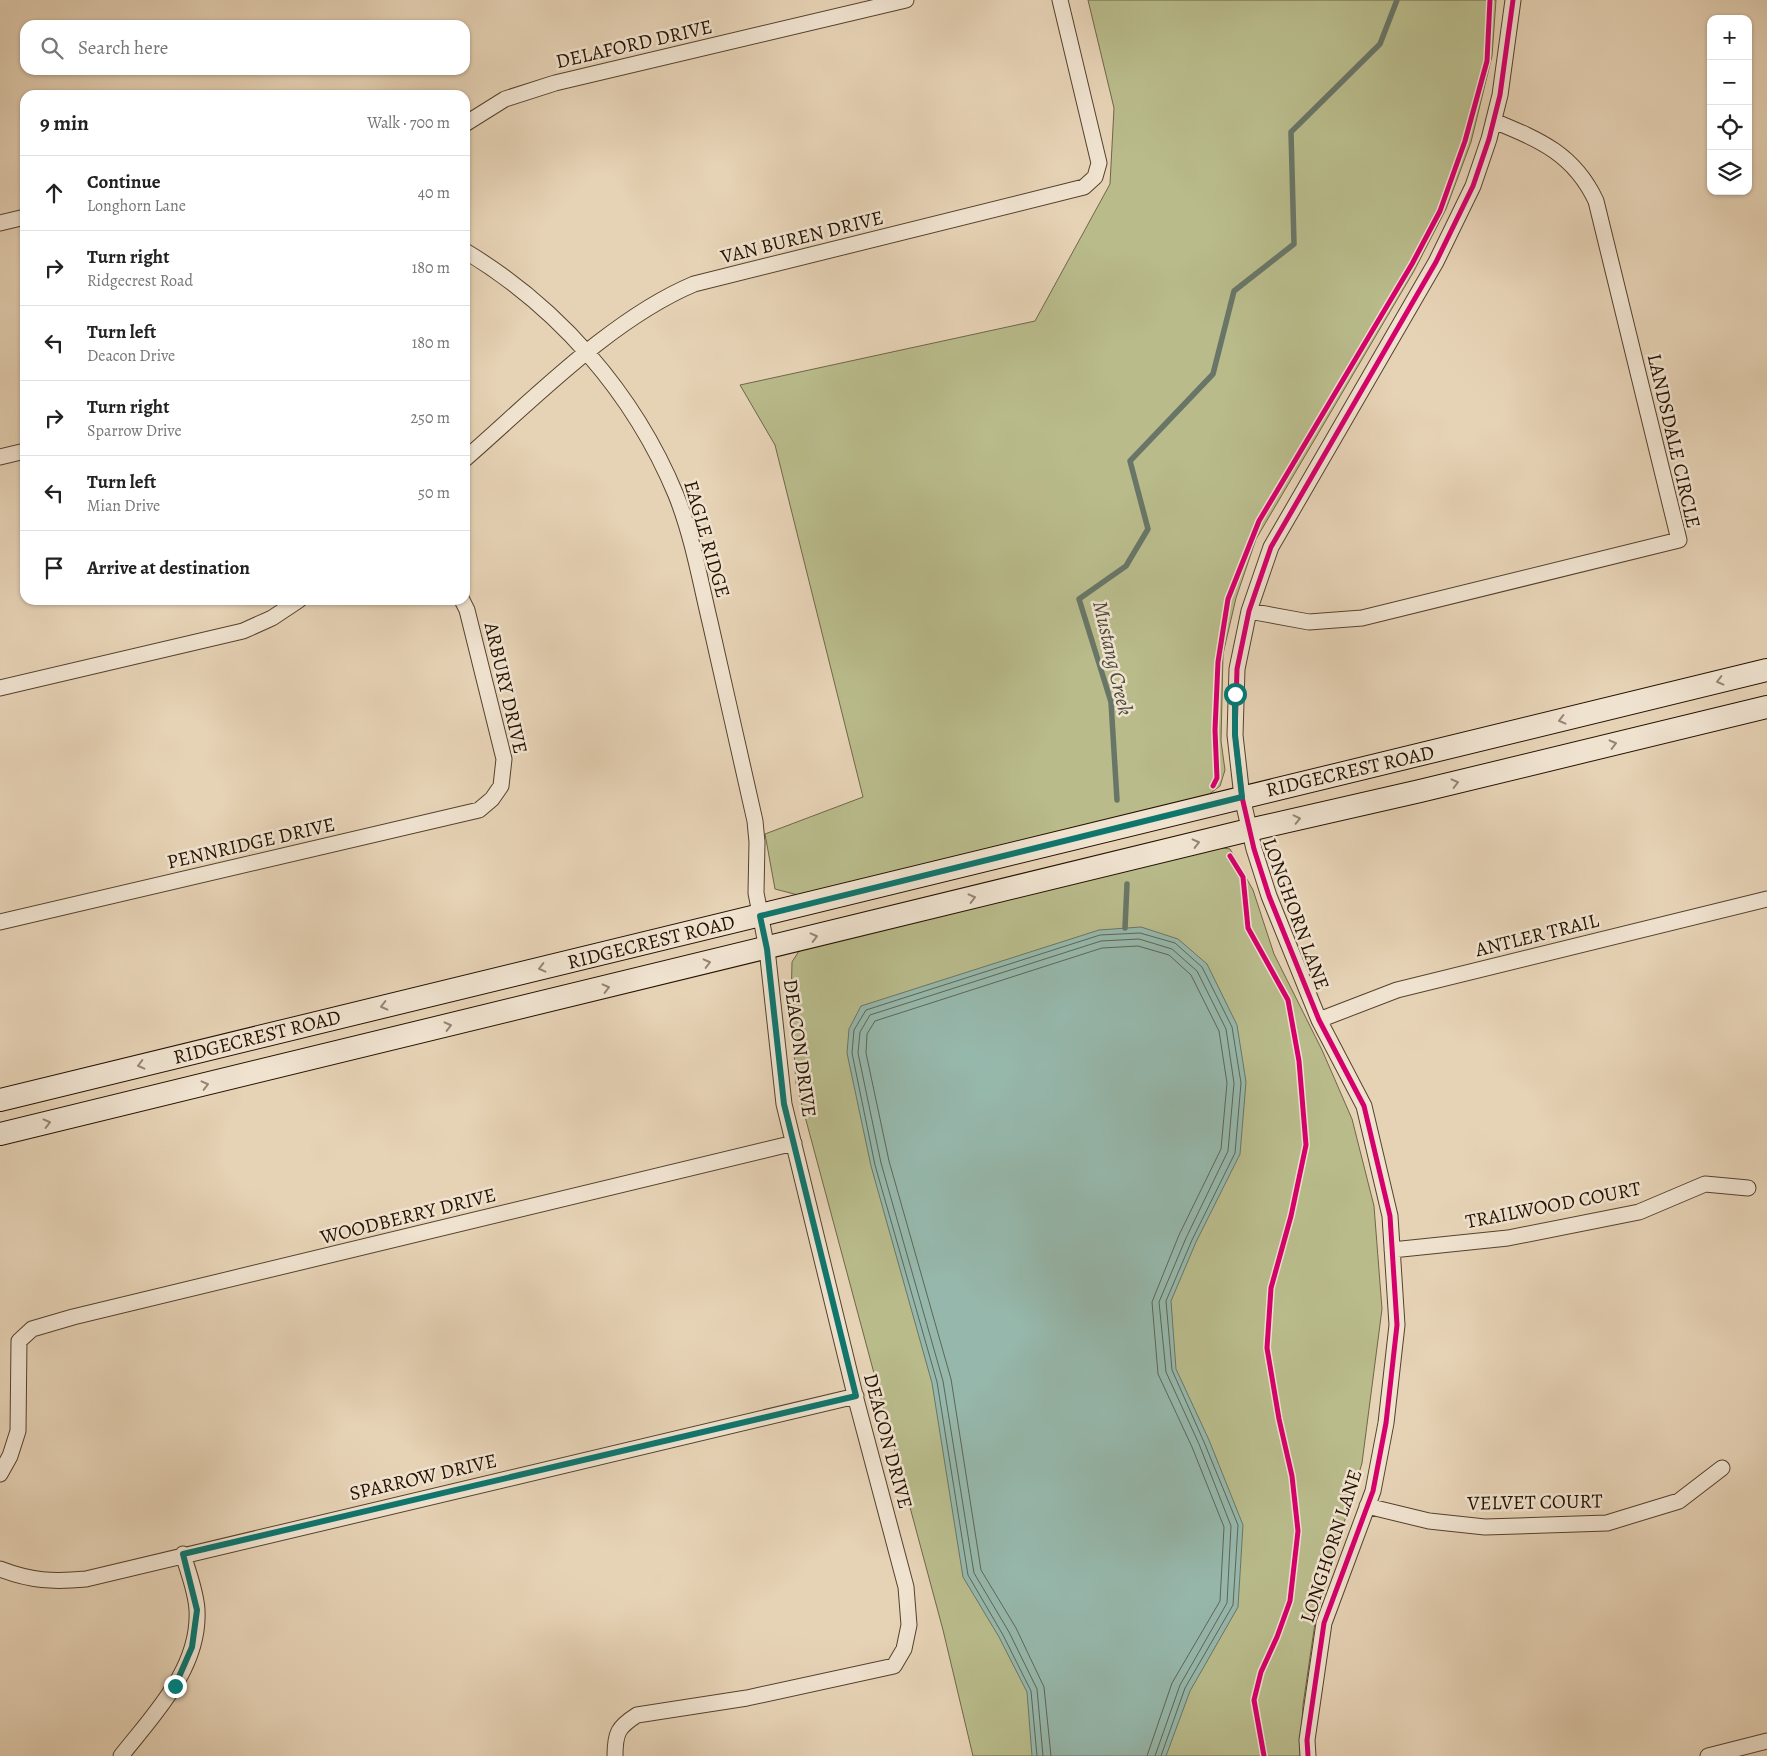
<!DOCTYPE html>
<html lang="en">
<head>
<meta charset="utf-8">
<style>
  body { margin:0; font-family:Alegreya,serif; background:#f6f6f6; color:#222 }
  .controls { position:absolute; right:15px; top:15px; display:grid; overflow:hidden; border-radius:10px; box-shadow:0 1px 4px #0004 }
  .controls button { width:45px; height:45px; display:grid; place-items:center; padding:0; border:0; border-bottom:1px solid #e0e0e0; background:#fff; color:#222; font:25px sans-serif }
  .stop { position:absolute; width:15px; height:15px; margin:-11px; border:4px solid #0f766e; border-radius:50%; background:#fff }
  .stop.end { background:#0f766e; border-color:#fff; box-shadow:0 1px 5px #0008 }
  .list { margin:0; padding:0; list-style:none }
  h2 { display:flex; justify-content:space-between; align-items:center; height:65px; margin:0; padding:0 20px; font-size:21px }
  h2 small { font-size:16px; font-weight:400; color:#767676 }
  .list li { display:grid; grid-template-columns:32px 1fr auto; gap:15px; align-items:center; box-sizing:border-box; height:75px; padding:0 20px; border-top:1px solid #e0e0e0 }
  .list b { display:block; font-size:19px; white-space:nowrap }
  .list p { margin:0; font-size:16px; white-space:nowrap; color:#767676 }
  .list em { font-size:16px; font-style:normal; color:#767676 }
  .icon { flex:none; width:28px; height:28px; fill:none; stroke:currentColor; stroke-width:2; stroke-linecap:round; stroke-linejoin:round }
  .map { position:relative; flex:none; width:1767px; height:1756px; overflow:hidden }
  .search { position:absolute; background:#fff; box-shadow:0 1px 4px #0004; left:20px; top:20px; width:450px; height:55px; display:flex; align-items:center; gap:12px; box-sizing:border-box; padding:0 18px; border-radius:15px; color:#767676; font-size:19px }
  .panel { position:absolute; background:#fff; box-shadow:0 1px 4px #0004; left:20px; top:90px; width:450px; height:515px; border-radius:15px }
  .map>svg:first-child { display:block }
  .green { fill:#b9bb8b; stroke:#6f6646 }
  .water { fill:#96b8ac; stroke:#697667 }
  .lines { fill:none; stroke-linecap:round; stroke-linejoin:round }
  .shore { stroke:#5e6556; stroke-width:1 }
  .stream { stroke:#697667; stroke-width:5.5 }
  .minor-casing { stroke:#55422d; stroke-width:17 }
  .secondary-casing { stroke:#251200; stroke-width:24 }
  .minor { stroke:#efe2cf; stroke-width:15 }
  .secondary { stroke:#efe2cf; stroke-width:22 }
  .cycleway-casing { stroke:#efe2cf; stroke-width:8 }
  .cycleway { stroke:#d6006c; stroke-width:5 }
  .oneway { stroke:#948472 }
  .route { stroke:#0f766e; stroke-width:6 }
  .labels { text-anchor:middle; dominant-baseline:central; stroke-width:5; stroke-linejoin:round; paint-order:stroke }
  .street-label { font-size:20px; fill:#251200; stroke:#efe2cf }
  .water-label { font-size:21px; font-style:italic; fill:#4d4c3c; stroke:#efe2cf }
</style>
</head>
<body>
<div class="map">
<svg width="1767" height="1756" viewBox="0 0 1767 1756">
  <rect width="100%" height="100%" fill="#e6d2b5"/>
  <filter id="stains"><feTurbulence type="fractalNoise" baseFrequency=".004" numOctaves="4"/><feColorMatrix values="0 0 0 0 .2 0 0 0 0 .09 0 0 0 0 .02 0 0 0 .5 -.17"/></filter>
  <radialGradient id="worn" r=".72"><stop offset=".6" stop-color="#630" stop-opacity="0"/><stop offset="1" stop-color="#630" stop-opacity=".3"/></radialGradient>
  <!-- green -->
  <path class="green" d="M1088 0H1496L1492 56 1471 142 1446 209 1414 271 1256 539 1236 598 1223 654 1221 741 1225 770 1220 786 1207 796 798 895 775 889 765 834 863 797 775 445 740 385 1035 321 1110 184 1114 108Z
    M1217 847 1230 849 1253 890 1274 954 1322 1050 1352 1119 1374 1206 1382 1309 1362 1463 1316 1616 1303 1705 1300 1756H973L943 1630 796 1083 791 1007 792 962 799 951 815 945Z"/>
  <!-- water -->
  <path class="water" d="M1141 927 1178 939 1207 964 1237 1025 1246 1082 1240 1154 1196 1242 1171 1301 1176 1369 1209 1440 1243 1525 1238 1607 1190 1691 1166 1756H1032L1027 1692 999 1637 963 1577 932 1383 871 1166 847 1053 849 1029 861 1006 1099 930Z"/>
  <g class="lines">
    <!-- shore -->
    <path class="shore" d="M1037 1756 1031 1691 1003 1635 968 1575 937 1382 875 1165 852 1053 854 1030 866 1010 1100 935 1140 933 1175 943 1202 967 1232 1027 1241 1083 1235 1153 1192 1240 1166 1301 1172 1370 1204 1442 1238 1525 1233 1605 1185 1688 1161 1756
      M1043 1756 1037 1689 1009 1632 974 1573 943 1381 881 1163 858 1053 860 1032 870 1015 1101 941 1139 939 1172 949 1197 971 1226 1029 1234 1083 1228 1151 1186 1238 1159 1302 1166 1372 1199 1444 1231 1526 1227 1603 1180 1685 1155 1756
      M1051 1756 1044 1687 1016 1628 981 1570 951 1379 889 1161 866 1053 867 1034 875 1021 1102 948 1138 946 1169 955 1191 975 1219 1031 1227 1083 1221 1149 1179 1235 1152 1302 1158 1374 1192 1447 1224 1527 1220 1601 1172 1683 1147 1756"/>
    <!-- stream -->
    <path class="stream" d="M1117 800 1111 702 1079 599 1126 566 1148 529 1130 461 1213 374 1234 291 1294 244 1291 132 1380 44 1397 0
      M1125 928 1127 884"/>
    <defs>
      <path id="minor" d="M465 124 505 99 555 83 906 0
        M0 223 25 217
        M465 251C558 307 634 393 676 495 692 535 700 580 710 622 725 688 740 755 755 821L757 842 756 893 767 949 784 1104 857 1403 906 1587 909 1625 904 1649 894 1666 747 1698 637 1715C618 1727 615 1733 615 1756
        M0 457 25 451
        M465 459C534 399 611 319 694 284L1084 187 1095 177 1099 163 1060 0
        M1249 611 1309 622 1362 618 1679 540 1596 201C1574 154 1540 140 1494 121
        M0 688 243 631 272 618 299 600
        M0 922 479 810 492 799 501 786 504 759 467 610 462 600
        M1319 1020 1397 990 1767 899
        M1392 1250 1508 1238 1639 1212 1705 1184 1748 1188
        M0 1474 10 1456 18 1431 19 1341 32 1329 73 1317 794 1143
        M1367 1506 1429 1521 1485 1527 1607 1523 1679 1501 1722 1468
        M0 1569C31 1581 53 1582 86 1579L856 1396
        M121 1756C154 1714 200 1668 197 1610 196 1591 188 1572 183 1554
        M1308 1756 1307 1740 1324 1623 1373 1491 1386 1423 1397 1325 1390 1216 1364 1106 1319 1020 1269 896 1254 849 1242 797 1235 735 1237 669 1249 611 1271 547 1436 262 1473 186 1489 139 1500 95 1513 0
        M1708 1756 1767 1741"/>
      <path id="secondary" d="M0 1100 1767 670
        M0 1134 1249 830 1420 791 1767 707"/>
    </defs>
    <!-- minor casing -->
    <use href="#minor" class="minor-casing"/>
    <!-- secondary casing -->
    <use href="#secondary" class="secondary-casing"/>
    <!-- minor -->
    <use href="#minor" class="minor"/>
    <!-- secondary -->
    <use href="#secondary" class="secondary"/>
    <defs>
      <path id="cycleway" d="M1213 786 1217 778 1215 730 1218 662 1228 599 1259 521 1412 264 1440 211 1465 141 1487 61 1490 0
        M1230 856 1243 877 1248 928 1288 1000 1299 1061 1306 1145 1291 1216 1271 1288 1267 1348 1279 1419 1292 1476 1298 1531 1290 1601 1277 1637 1261 1672 1254 1700 1264 1756
        M1308 1756 1307 1740 1324 1623 1373 1491 1386 1423 1397 1325 1390 1216 1364 1106 1319 1020 1269 896 1254 849 1242 797 1235 735 1237 669 1249 611 1271 547 1436 262 1473 186 1489 139 1500 95 1513 0"/>
    </defs>
    <!-- cycleway casing -->
    <use href="#cycleway" class="cycleway-casing"/>
    <!-- cycleway -->
    <use href="#cycleway" class="cycleway"/>
  </g>
  <!-- one-way arrows -->
  <defs><path id="oneway-chevron" d="M-2-3.5L2.5 0L-2 3.5" fill="none" stroke-width="1.6" stroke-linecap="round" stroke-linejoin="round" transform="scale(1.25)"/></defs>
  <g class="oneway">
    <use href="#oneway-chevron" transform="translate(1720 681) rotate(166)"/>
    <use href="#oneway-chevron" transform="translate(1562 720) rotate(166)"/>
    <use href="#oneway-chevron" transform="translate(1613 744) rotate(-14)"/>
    <use href="#oneway-chevron" transform="translate(1455 783) rotate(-14)"/>
    <use href="#oneway-chevron" transform="translate(1297 819) rotate(-13)"/>
    <use href="#oneway-chevron" transform="translate(1196 843) rotate(-14)"/>
    <use href="#oneway-chevron" transform="translate(972 898) rotate(-14)"/>
    <use href="#oneway-chevron" transform="translate(814 937) rotate(-14)"/>
    <use href="#oneway-chevron" transform="translate(707 963) rotate(-14)"/>
    <use href="#oneway-chevron" transform="translate(542 968) rotate(166)"/>
    <use href="#oneway-chevron" transform="translate(606 988) rotate(-14)"/>
    <use href="#oneway-chevron" transform="translate(384 1006) rotate(166)"/>
    <use href="#oneway-chevron" transform="translate(448 1026) rotate(-14)"/>
    <use href="#oneway-chevron" transform="translate(141 1065) rotate(166)"/>
    <use href="#oneway-chevron" transform="translate(205 1085) rotate(-14)"/>
    <use href="#oneway-chevron" transform="translate(47 1123) rotate(-14)"/>
  </g>
  <g class="lines">
    <!-- route -->
    <path class="route" d="M175 1686 192 1647 197 1610 183 1554 856 1396 784 1104 767 949 760 916 1242 797 1235 735V694"/>
  </g>
  <g class="labels">
    <!-- street labels -->
    <g class="street-label">
      <text transform="translate(634 44) rotate(-13)">DELAFORD DRIVE</text>
      <text transform="translate(802 237) rotate(-14)">VAN BUREN DRIVE</text>
      <text transform="translate(1674 441) rotate(77)">LANDSDALE CIRCLE</text>
      <text transform="translate(707 539) rotate(74)">EAGLE RIDGE</text>
      <text transform="translate(506 688) rotate(77)">ARBURY DRIVE</text>
      <text transform="translate(1350 771) rotate(-13)">RIDGECREST ROAD</text>
      <text transform="translate(251 843) rotate(-13)">PENNRIDGE DRIVE</text>
      <text transform="translate(1296 914) rotate(70)">LONGHORN LANE</text>
      <text transform="translate(1537 935) rotate(-14)">ANTLER TRAIL</text>
      <text transform="translate(651 942) rotate(-14)">RIDGECREST ROAD</text>
      <text transform="translate(257 1037) rotate(-14)">RIDGECREST ROAD</text>
      <text transform="translate(800 1048) rotate(82)">DEACON DRIVE</text>
      <text transform="translate(1553 1205) rotate(-11)">TRAILWOOD COURT</text>
      <text transform="translate(408 1216) rotate(-14)">WOODBERRY DRIVE</text>
      <text transform="translate(888 1441) rotate(75)">DEACON DRIVE</text>
      <text transform="translate(423 1477) rotate(-13)">SPARROW DRIVE</text>
      <text transform="translate(1535 1502) rotate(-1)">VELVET COURT</text>
      <text transform="translate(1331 1546) rotate(-72)">LONGHORN LANE</text>
    </g>
    <!-- water labels -->
    <g class="water-label">
      <text transform="translate(1113 658) rotate(77)">Mustang Creek</text>
    </g>
  </g>
  <rect width="100%" height="100%" filter="url(#stains)"/>
  <rect width="100%" height="100%" fill="url(#worn)"/>
</svg>
<div class="controls">
<button>+</button>
<button>−</button>
<button><svg class="icon" aria-label="locate" viewBox="0 0 24 24"><circle cx="12" cy="12" r="6"/><path d="M12 2v4M12 18v4M2 12h4M18 12h4"/></svg></button>
<button><svg class="icon" aria-label="layers" viewBox="0 0 24 24"><path d="M12 4l9 5-9 5-9-5zM3 14l9 5 9-5"/></svg></button>
</div>
<div class="stop" style="left:1235px;top:694px"></div>
<div class="stop end" style="left:175px;top:1686px"></div>
<div class="search"><svg class="icon" aria-label="search" viewBox="0 0 24 24"><circle cx="10" cy="10" r="6"/><path d="M15 15l6 6"/></svg>Search here</div>
<section class="panel">
<h2>9 min<small>Walk · 700 m</small></h2>
<ul class="list">
<li><svg class="icon" aria-label="ahead" viewBox="0 0 24 24"><path d="M12 20V5M6 11l6-6 6 6"/></svg><div><b>Continue</b><p>Longhorn Lane</p></div><em>40 m</em></li>
<li><svg class="icon" aria-label="right" viewBox="0 0 24 24"><path d="M7 20v-9h11M14 6l5 5-5 5"/></svg><div><b>Turn right</b><p>Ridgecrest Road</p></div><em>180 m</em></li>
<li><svg class="icon" aria-label="left" viewBox="0 0 24 24"><path d="M17 20v-9H6M10 6l-5 5 5 5"/></svg><div><b>Turn left</b><p>Deacon Drive</p></div><em>180 m</em></li>
<li><svg class="icon" aria-label="right" viewBox="0 0 24 24"><path d="M7 20v-9h11M14 6l5 5-5 5"/></svg><div><b>Turn right</b><p>Sparrow Drive</p></div><em>250 m</em></li>
<li><svg class="icon" aria-label="left" viewBox="0 0 24 24"><path d="M17 20v-9H6M10 6l-5 5 5 5"/></svg><div><b>Turn left</b><p>Mian Drive</p></div><em>50 m</em></li>
<li><svg class="icon" aria-label="arrive" viewBox="0 0 24 24"><path d="M6 21V4h12l-3 4 3 4H6"/></svg><div><b>Arrive at destination</b></div></li>
</ul>
</section>
</div>
</body>
</html>
